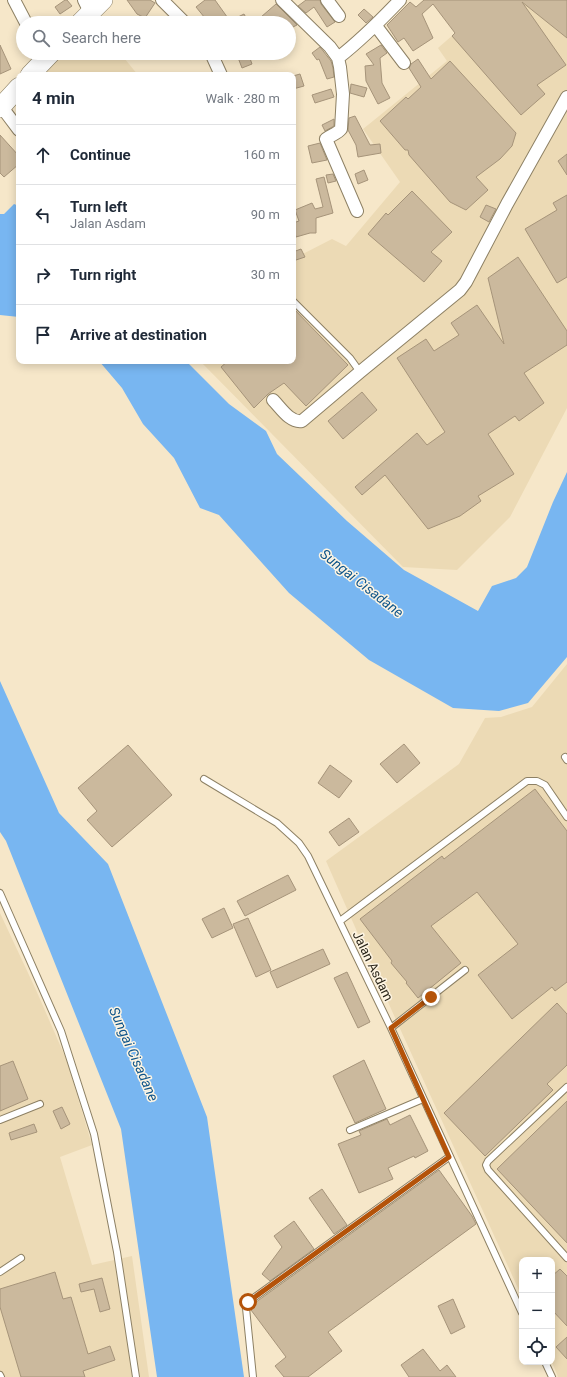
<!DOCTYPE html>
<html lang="en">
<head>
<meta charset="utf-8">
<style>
  body { margin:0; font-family:Roboto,sans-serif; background:#f6f6f7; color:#1f2937 }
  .controls { position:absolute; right:12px; bottom:12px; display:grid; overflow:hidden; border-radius:8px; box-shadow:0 2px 10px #0003 }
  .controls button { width:36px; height:36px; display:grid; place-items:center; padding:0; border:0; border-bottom:1px solid #e0e1e3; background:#fff; color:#1f2937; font:20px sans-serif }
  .stop { position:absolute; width:12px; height:12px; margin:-9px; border:3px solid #b45309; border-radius:50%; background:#fff }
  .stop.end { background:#b45309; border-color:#fff; box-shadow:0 1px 4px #0008 }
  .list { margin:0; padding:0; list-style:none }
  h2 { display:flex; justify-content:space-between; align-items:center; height:52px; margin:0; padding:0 16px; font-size:17px }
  h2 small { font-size:13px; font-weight:400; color:#747a83 }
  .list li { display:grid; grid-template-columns:26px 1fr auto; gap:12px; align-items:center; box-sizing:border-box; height:60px; padding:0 16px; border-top:1px solid #e0e1e3 }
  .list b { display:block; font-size:15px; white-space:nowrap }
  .list p { margin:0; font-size:13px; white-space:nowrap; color:#747a83 }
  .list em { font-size:13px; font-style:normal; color:#747a83 }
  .icon { flex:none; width:22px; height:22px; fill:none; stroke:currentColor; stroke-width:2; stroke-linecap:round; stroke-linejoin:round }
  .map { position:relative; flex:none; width:567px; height:1377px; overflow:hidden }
  .search { position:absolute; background:#fff; box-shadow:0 2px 10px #0003; left:16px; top:16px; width:280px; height:44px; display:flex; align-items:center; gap:10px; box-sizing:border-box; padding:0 14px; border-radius:22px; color:#747a83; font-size:15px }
  .panel { position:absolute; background:#fff; box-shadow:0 2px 10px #0003; left:16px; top:72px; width:280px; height:292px; border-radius:8px }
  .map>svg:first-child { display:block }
  .built { fill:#ecdab5 }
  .water { fill:#78b6f1 }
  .building { fill:#cbb99d; stroke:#a6947a }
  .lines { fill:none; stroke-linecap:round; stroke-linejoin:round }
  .lane-casing { stroke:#8d8064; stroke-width:8 }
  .street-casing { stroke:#8d8064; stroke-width:14 }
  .primary-casing { stroke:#8d8064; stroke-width:20 }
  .lane { stroke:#fff; stroke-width:6 }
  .street { stroke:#fff; stroke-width:12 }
  .primary { stroke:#fff; stroke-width:19 }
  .route { stroke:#b45309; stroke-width:5 }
  .labels { text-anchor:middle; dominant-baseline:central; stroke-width:3; stroke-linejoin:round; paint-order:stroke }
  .street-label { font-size:13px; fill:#2c271b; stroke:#fef5e3 }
  .water-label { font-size:14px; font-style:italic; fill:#0e548a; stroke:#fef5e3 }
</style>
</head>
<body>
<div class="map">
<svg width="567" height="1377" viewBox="0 0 567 1377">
  <rect width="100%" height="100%" fill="#f6e7c9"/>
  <!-- built -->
  <path class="built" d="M493 0H567V408L510 517 457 570 403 567 200 361H293V259L332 239 346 246 400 182 363 129 447 61 438 48Z
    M63 53H120L138 75H43Z
    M567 664V1377H558L552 1362V1260H522V1297L392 1011 326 861 459 764 485 718 501 717 532 707Z
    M0 913 36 990 67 1061 92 1145 60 1157 92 1265 132 1256 149 1377H0Z"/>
  <!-- water -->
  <path class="water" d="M14 204 19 206V317L0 315V214H4Z
    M99 361H186L229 404 266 431 277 454 347 521 404 570 478 611 492 586 516 578 527 567 553 502 567 472V657L528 703 499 711 453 708 369 660 289 593 219 515 200 508 174 458 143 424 122 388Z
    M0 681 59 813 108 864 207 1117 244 1377H157L121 1129 6 841 0 832Z"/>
  <!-- building -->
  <path class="building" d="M65 0H67L72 6 60 14 55 7Z
    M127 0H150L155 3 145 18 137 14Z
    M205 0H215L230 21 244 14 249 23H209L196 7Z
    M306 0H320L321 4 335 22 327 27 314 7 306 13 298 6Z
    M424 0H567V38L522 2 566 65 537 85 545 94 521 115 452 36 455 33 433 4 422 14 433 38 413 51 404 38 398 42 387 25 410 2 416 7Z
    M276 4 297 25 289 29V23H266L261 17Z
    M364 9 373 17 366 23 358 15Z
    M0 45 11 69 0 74Z
    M381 45 387 53 380 58 382 83 390 98 378 104 366 81 365 66 374 65 366 54Z
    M320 47 331 61 333 68 334 77 327 79 319 59 317 60 312 53Z
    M242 53H248L252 64 242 68 237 55Z
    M418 59 431 79 450 61 516 133 512 146 500 159 476 177 488 190 466 210 450 202 409 155 408 150H405L380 121 406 97 408 99 421 87 409 68 411 64Z
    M300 74 304 86 293 89V76Z
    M351 84 367 88 364 97 350 93Z
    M331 89 334 97 315 103 312 95Z
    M355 116 370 145 380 144 381 153 358 157 356 145 348 130 349 118Z
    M334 119V126L325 131 322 125Z
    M0 135 19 156V164L4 177 0 173Z
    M320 143 327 160 312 163 308 146Z
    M567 154V175L558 161Z
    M364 170 368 180 358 184 355 174Z
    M333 174 336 181 328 183 326 175Z
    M324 177 333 213 316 218V233H310L296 237 293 223 299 221 295 210 312 203 315 209 323 207 316 179Z
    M412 191 452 232 431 252 442 261 424 282 368 234 386 213 388 215Z
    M567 195V277L557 283 525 229 557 210 553 203Z
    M486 205 496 209 489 222 480 217Z
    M301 249 305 257 293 261V252Z
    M518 257 567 331V345L524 373 544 403 519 421 515 416 488 434 514 474 478 496 481 501 460 516 428 529 385 475 362 495 355 487 417 433 427 445 445 432 397 358 426 339 434 351 459 335 451 323 477 305 504 344 488 278Z
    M293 308 348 365 306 406 284 383 268 394 254 408 221 367 228 361H293Z
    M362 392 377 410 343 439 328 421Z
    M404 744 420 763 397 783 380 764Z
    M128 745 172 795 112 847 87 820 97 811 78 788Z
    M330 765 352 781 339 798 318 783Z
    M535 789 567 831V982L555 991 552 987 512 1019 478 975 518 944 477 892 431 926 461 963 418 998 406 983 407 982 391 963 392 961 360 919 442 856 444 859Z
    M349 818 359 832 339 846 329 832Z
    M288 875 296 890 245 916 237 901Z
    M224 908 233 928 212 938 202 919Z
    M248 918 271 970 256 977 233 924Z
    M323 949 330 964 277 988 270 972Z
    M347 972 370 1022 358 1028 334 978Z
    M557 1003 567 1014V1065L547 1084 553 1090 485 1156 444 1113Z
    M364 1060 386 1109 355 1123 333 1076Z
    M13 1061 28 1099 0 1111V1066Z
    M567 1101V1243L497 1169Z
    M62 1107 70 1124 61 1129 53 1111Z
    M410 1115 428 1151 415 1158 414 1156 388 1168 393 1179 359 1193 338 1144 361 1135 359 1131 387 1119 390 1125Z
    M34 1124 37 1132 11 1140 9 1133Z
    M439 1170 472 1216 476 1224 328 1332 342 1351 308 1377H284L275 1366 286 1357 251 1310 252 1305Z
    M322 1189 347 1225 334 1234 309 1198Z
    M294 1221 314 1249 270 1281 262 1274 282 1247 274 1236Z
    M560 1269 567 1276V1326L552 1310V1276Z
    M55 1272 63 1299 71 1297 88 1354 110 1346 115 1360 83 1371 85 1377H21L0 1307V1289Z
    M102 1278 110 1309 100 1312 94 1289 81 1292 79 1284Z
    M453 1299 465 1327 451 1334 438 1306Z
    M567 1337V1359L556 1347Z
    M423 1349 440 1371 447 1365 456 1377H409L401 1365Z"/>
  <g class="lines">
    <defs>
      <path id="lane" d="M293 301 350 358 360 372
        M565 757 567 760
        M204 779 277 823 299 843 308 856 391 1028 522 1313
        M0 893 61 1031 94 1134 117 1252 136 1377
        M340 921 527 781H537L545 785 567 817
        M391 1028 465 970
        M567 1087 488 1161 486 1165 488 1170 567 1258
        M0 1120 40 1104
        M350 1130 423 1099
        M0 1272 21 1258
        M545 1362 552 1377
        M0 1375 1 1377
        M253 1377 246 1308 248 1302 449 1157"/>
      <path id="street" d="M14 0 26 23
        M84 0 90 12
        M162 0 185 23
        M282 0 330 47 338 58 340 67 343 94 341 129C337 134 331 135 326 139L357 211
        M327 0 339 16
        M376 26 404 63
        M211 53 221 75
        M338 58C361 40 380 21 400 0
        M1 106 19 130
        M273 400C281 408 290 423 302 421L360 372 460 290 466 282 507 204 567 97"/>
      <path id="primary" d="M80 23 103 0
        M30 75 51 53
        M0 108 19 87"/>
    </defs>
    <!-- lane casing -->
    <use href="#lane" class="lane-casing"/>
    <!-- street casing -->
    <use href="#street" class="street-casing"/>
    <!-- primary casing -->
    <use href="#primary" class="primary-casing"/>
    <!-- lane -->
    <use href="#lane" class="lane"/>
    <!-- street -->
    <use href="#street" class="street"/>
    <!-- primary -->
    <use href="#primary" class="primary"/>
  </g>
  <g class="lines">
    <!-- route -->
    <path class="route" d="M248 1302 449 1157 391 1028 431 997"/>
  </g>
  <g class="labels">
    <!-- street labels -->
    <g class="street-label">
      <text transform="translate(373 966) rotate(64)">Jalan Asdam</text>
    </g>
    <!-- water labels -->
    <g class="water-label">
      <text transform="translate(362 583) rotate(38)">Sungai Cisadane</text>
      <text transform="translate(134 1054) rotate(66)">Sungai Cisadane</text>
    </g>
  </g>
</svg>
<div class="controls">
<button>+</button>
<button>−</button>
<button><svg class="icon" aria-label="locate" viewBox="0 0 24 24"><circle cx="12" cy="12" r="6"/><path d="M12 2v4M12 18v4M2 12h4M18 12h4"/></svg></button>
</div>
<div class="stop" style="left:248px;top:1302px"></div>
<div class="stop end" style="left:431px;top:997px"></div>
<div class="search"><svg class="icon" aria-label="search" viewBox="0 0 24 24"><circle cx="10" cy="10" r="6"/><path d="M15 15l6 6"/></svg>Search here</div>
<section class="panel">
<h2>4 min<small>Walk · 280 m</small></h2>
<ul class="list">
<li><svg class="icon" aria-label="ahead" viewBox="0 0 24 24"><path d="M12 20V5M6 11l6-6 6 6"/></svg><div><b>Continue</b></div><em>160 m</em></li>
<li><svg class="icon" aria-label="left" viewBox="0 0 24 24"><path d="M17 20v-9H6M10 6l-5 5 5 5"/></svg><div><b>Turn left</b><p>Jalan Asdam</p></div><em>90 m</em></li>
<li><svg class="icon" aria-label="right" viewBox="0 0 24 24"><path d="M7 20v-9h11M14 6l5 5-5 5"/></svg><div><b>Turn right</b></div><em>30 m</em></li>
<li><svg class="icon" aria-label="arrive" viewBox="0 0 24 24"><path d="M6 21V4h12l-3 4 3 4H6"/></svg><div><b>Arrive at destination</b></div></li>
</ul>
</section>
</div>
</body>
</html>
